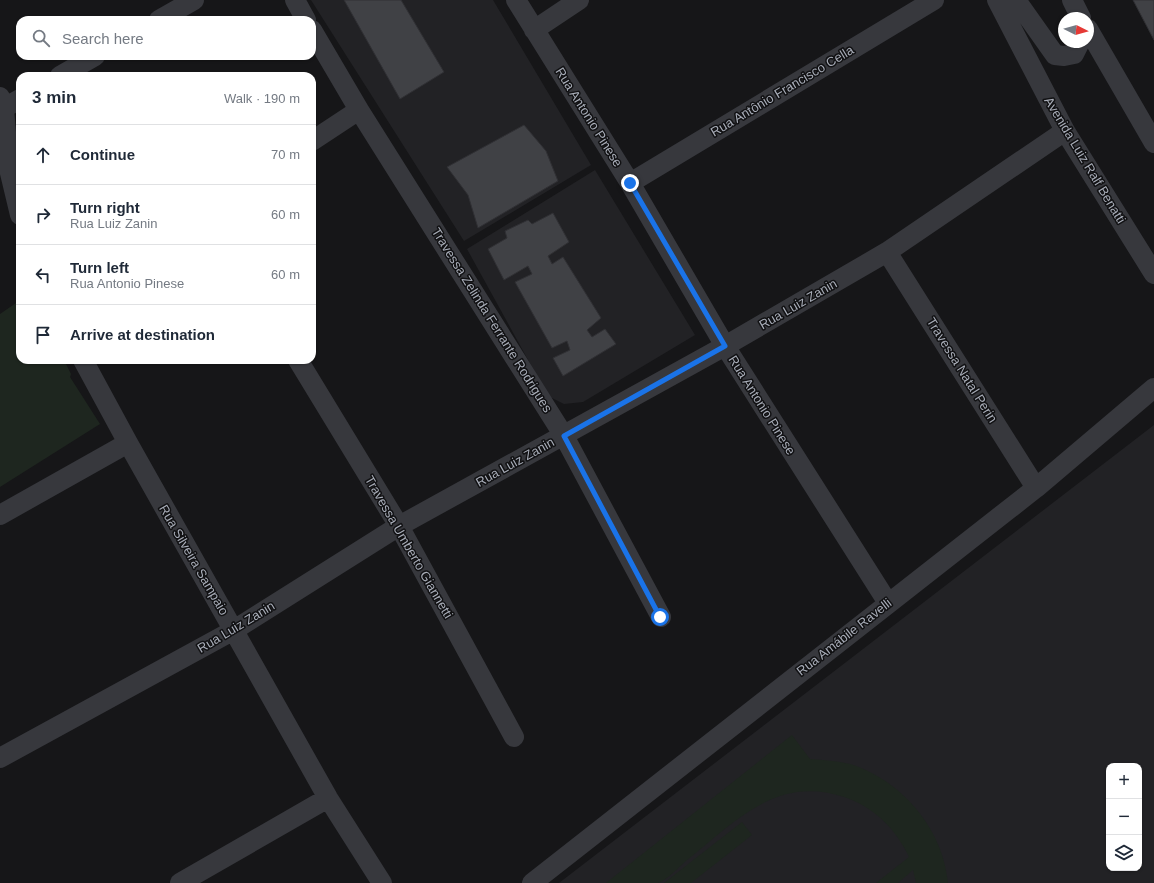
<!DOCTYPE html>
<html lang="en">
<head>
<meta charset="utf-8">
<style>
  body { margin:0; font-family:Arial,sans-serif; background:#f2f2f3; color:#1f2937 }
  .controls { position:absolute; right:12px; bottom:12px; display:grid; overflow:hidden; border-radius:8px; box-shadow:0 1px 3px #0004 }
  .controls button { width:36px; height:36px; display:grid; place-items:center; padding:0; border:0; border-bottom:1px solid #e0e1e3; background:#fff; color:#1f2937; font:20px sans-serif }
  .compass { position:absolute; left:1058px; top:12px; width:36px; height:36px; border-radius:50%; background:#fff; box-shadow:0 1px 3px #0004; rotate:95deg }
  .stop { position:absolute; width:12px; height:12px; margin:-9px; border:3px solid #1a73e8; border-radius:50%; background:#fff }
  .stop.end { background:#1a73e8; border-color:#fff; box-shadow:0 1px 4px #0008 }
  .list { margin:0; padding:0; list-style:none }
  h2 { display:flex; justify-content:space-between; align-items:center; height:52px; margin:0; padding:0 16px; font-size:17px }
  h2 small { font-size:13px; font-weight:400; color:#747a83 }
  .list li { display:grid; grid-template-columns:26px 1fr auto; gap:12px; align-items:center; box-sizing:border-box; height:60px; padding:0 16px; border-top:1px solid #e0e1e3 }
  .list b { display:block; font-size:15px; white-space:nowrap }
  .list p { margin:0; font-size:13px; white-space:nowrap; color:#747a83 }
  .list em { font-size:13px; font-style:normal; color:#747a83 }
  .icon { flex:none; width:22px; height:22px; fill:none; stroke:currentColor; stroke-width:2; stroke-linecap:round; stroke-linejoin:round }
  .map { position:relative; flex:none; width:1154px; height:883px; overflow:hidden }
  .search { position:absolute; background:#fff; box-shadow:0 1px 3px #0004; left:16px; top:16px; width:300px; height:44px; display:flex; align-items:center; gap:10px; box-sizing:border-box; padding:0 14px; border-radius:12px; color:#747a83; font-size:15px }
  .panel { position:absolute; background:#fff; box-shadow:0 1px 3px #0004; left:16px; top:72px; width:300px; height:292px; border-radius:12px }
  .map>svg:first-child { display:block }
  .built { fill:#222225; fill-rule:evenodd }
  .green { fill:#1e261f }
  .building { fill:#404145; stroke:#303034 }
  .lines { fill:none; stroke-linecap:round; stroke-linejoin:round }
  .minor { stroke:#37383d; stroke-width:20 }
  .route { stroke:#1a73e8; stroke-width:5 }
  .labels { text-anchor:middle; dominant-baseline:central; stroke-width:3; stroke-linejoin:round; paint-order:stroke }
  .street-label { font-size:13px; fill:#a8adb8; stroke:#111113 }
</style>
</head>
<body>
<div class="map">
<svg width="1154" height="883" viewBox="0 0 1154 883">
  <rect width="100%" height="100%" fill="#161618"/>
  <!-- built -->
  <path class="built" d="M311 0H493L591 165 464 241Z
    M595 170 695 335 583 402 564 404 548 396 467 249Z
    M1154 425V883H559ZM1109 766H1139V868H1109Z"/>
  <!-- green -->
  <path class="green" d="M19 301 20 360H64L71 374 70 377 100 424 0 487V314Z
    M792 735 810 759C823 760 837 761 850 764 901 780 943 828 948 883H916L913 870 898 883H876L909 857C896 829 874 807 844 797 776 775 736 821 687 860 680 866 666 881 658 883 651 883 617 883 606 883Z
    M742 822 752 835 691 883H664Z"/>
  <!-- building -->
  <path class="building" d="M344 0H401L444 72 400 99Z
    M1133 0H1154V40Z
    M524 125 546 151 558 181 478 228 468 195 447 167Z
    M553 213 569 242 548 256 552 264 563 257 601 318 587 330 592 337 605 329 616 344 563 376 553 358 570 350 567 341 552 348 515 282 532 274 528 266 504 280 488 249 507 238 505 231 528 220 532 224Z"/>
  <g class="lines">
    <!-- minor -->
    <path class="minor" d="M295 0 306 20
      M516 0 630 183 725 346 888 603
      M997 0 1065 131 1154 274
      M1016 0 1055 55 1064 56 1074 54 1080 42
      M1072 0 1081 18
      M159 20 194 0
      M1088 29 1154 143
      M312 30 359 110 564 436 661 617
      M534 30 579 0
      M60 76 95 56
      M0 97 4 108 9 169 20 215
      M4 108 20 99
      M312 141 359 110
      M630 183 934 0
      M887 252 1036 488
      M83 360 128 443 328 798 382 883
      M298 360 399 526 514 737
      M0 515 128 443
      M0 758 234 630 399 526 725 346 887 252 1065 131
      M180 883 328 798
      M532 883 1036 488 1154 388"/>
  </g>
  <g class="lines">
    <!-- route -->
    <path class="route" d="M630 183 725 346 564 436 660 617"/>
  </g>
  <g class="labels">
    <!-- street labels -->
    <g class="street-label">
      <text transform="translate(782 91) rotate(-31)">Rua Antônio Francisco Cella</text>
      <text transform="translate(589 117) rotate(58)">Rua Antonio Pinese</text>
      <text transform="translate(1085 160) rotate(59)">Avenida Luiz Ralf Benatti</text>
      <text transform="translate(798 304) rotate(-30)">Rua Luiz Zanin</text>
      <text transform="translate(492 320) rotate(58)">Travessa Zelinda Ferrante Rodrigues</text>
      <text transform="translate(962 370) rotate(58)">Travessa Natal Perin</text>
      <text transform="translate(762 405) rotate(58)">Rua Antonio Pinese</text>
      <text transform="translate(515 462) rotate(-29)">Rua Luiz Zanin</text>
      <text transform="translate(409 547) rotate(60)">Travessa Umberto Giannetti</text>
      <text transform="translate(194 560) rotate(60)">Rua Silveira Sampaio</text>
      <text transform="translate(236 627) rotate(-31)">Rua Luiz Zanin</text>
      <text transform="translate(844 637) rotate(-38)">Rua Amábile Ravelli</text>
    </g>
  </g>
</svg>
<div class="controls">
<button>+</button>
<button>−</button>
<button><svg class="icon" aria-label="layers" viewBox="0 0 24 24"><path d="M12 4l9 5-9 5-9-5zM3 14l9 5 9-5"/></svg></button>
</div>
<svg class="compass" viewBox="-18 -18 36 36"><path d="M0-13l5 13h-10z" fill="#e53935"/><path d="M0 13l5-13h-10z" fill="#747a83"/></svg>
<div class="stop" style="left:660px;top:617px"></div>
<div class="stop end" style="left:630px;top:183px"></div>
<div class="search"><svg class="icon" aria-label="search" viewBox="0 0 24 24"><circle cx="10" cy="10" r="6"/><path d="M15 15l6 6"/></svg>Search here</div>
<section class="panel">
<h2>3 min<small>Walk · 190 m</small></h2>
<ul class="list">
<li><svg class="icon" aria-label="ahead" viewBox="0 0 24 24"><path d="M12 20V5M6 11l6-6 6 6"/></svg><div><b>Continue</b></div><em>70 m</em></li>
<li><svg class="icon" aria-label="right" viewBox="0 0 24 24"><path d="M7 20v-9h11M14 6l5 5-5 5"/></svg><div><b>Turn right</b><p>Rua Luiz Zanin</p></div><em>60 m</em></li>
<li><svg class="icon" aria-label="left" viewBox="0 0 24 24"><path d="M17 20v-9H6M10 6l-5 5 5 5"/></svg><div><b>Turn left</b><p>Rua Antonio Pinese</p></div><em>60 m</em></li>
<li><svg class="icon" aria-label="arrive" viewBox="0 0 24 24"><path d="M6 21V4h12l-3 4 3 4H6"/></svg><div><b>Arrive at destination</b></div></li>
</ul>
</section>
</div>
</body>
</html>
